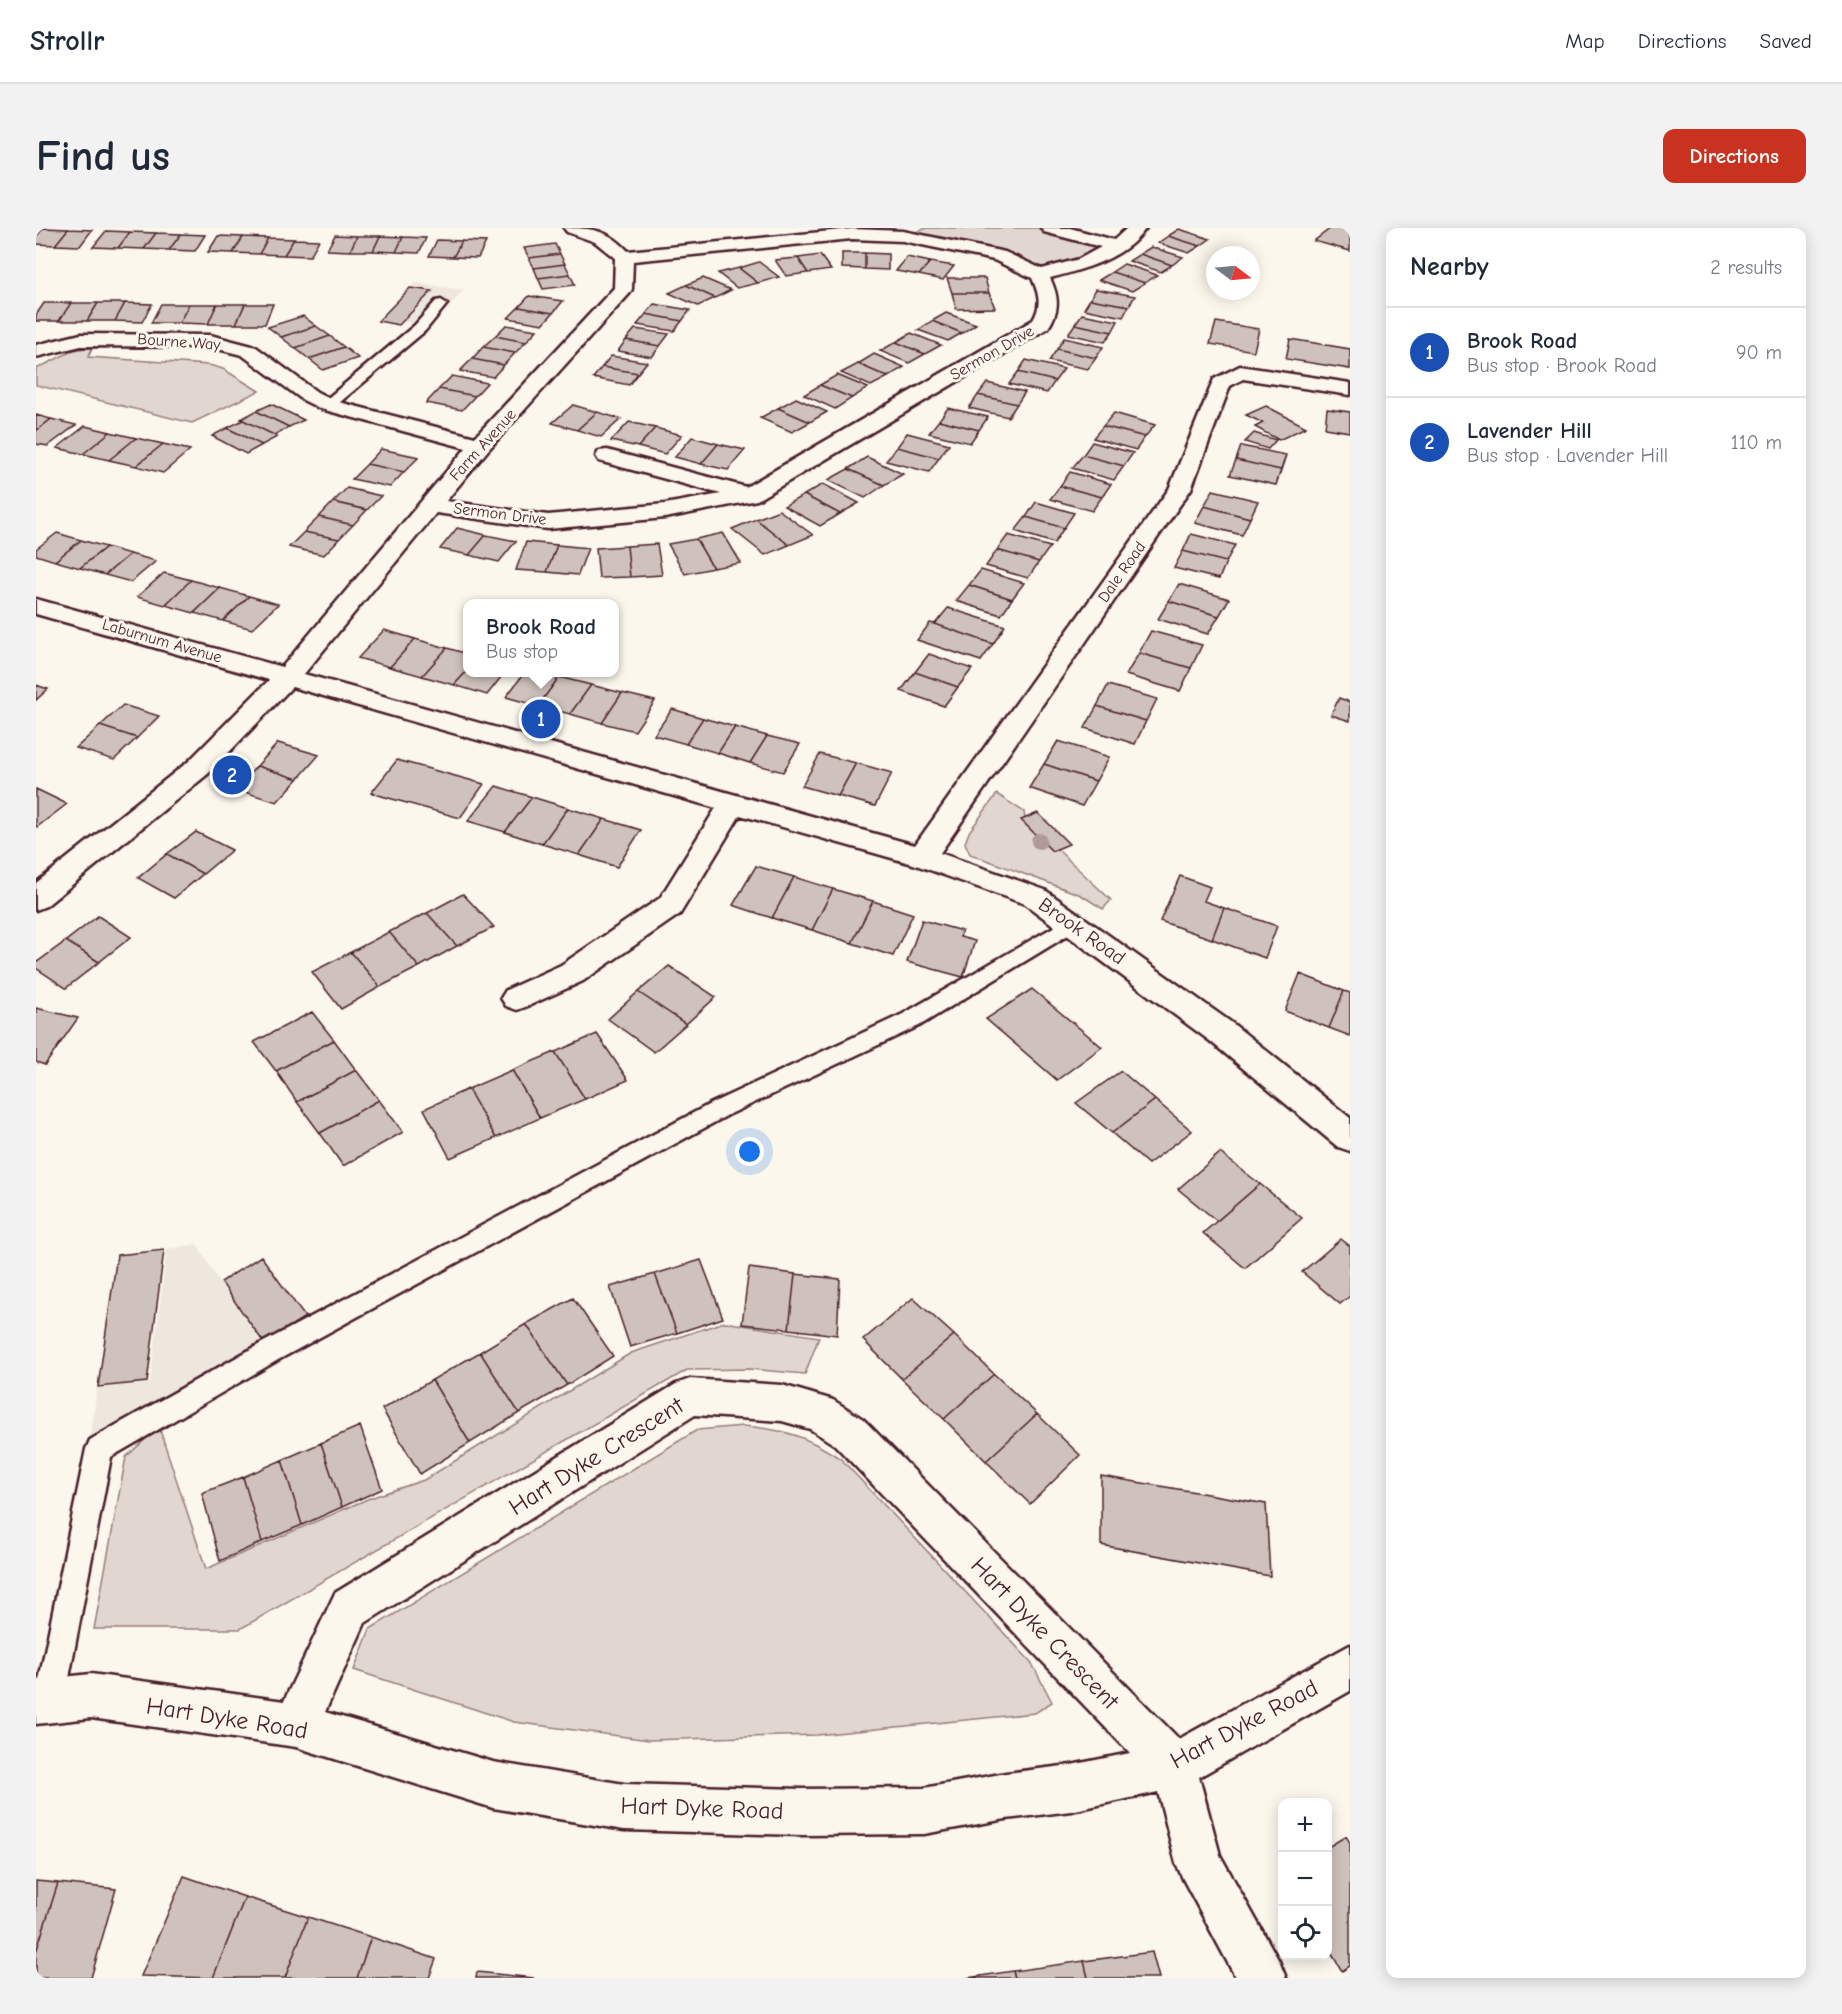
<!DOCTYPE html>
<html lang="en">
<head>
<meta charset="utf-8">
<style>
  body { margin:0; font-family:"Comic Neue",sans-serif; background:#f2f2f3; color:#1f2937 }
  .controls { position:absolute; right:18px; bottom:18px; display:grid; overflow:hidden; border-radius:12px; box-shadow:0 3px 15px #0003 }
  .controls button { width:54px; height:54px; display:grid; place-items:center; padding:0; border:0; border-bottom:2px solid #e0e1e3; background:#fff; color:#1f2937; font:30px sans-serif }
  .compass { position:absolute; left:1170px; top:18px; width:54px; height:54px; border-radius:50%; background:#fff; box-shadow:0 3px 15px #0003; rotate:106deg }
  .you { position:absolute; left:714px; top:924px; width:21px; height:21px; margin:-15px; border:4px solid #fff; border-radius:50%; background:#1a73e8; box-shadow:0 0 0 9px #1a73e833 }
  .badge { display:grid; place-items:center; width:39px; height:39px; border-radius:50%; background:#c8321e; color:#fff; font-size:20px; font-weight:700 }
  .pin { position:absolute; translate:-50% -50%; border:3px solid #fff; box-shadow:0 2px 6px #0006 }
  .popup { position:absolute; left:427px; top:371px; width:156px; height:78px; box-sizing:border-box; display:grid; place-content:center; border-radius:12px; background:#fff; filter:drop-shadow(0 2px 4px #0005); font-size:20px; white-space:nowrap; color:#747a83 }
  .popup b { font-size:22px; color:#1f2937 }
  .popup::after { content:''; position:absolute; left:50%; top:100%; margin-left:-12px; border:12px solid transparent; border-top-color:#fff }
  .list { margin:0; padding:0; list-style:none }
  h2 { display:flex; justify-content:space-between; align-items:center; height:78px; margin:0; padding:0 24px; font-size:26px }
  h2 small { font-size:20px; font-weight:400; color:#747a83 }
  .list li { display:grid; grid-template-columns:39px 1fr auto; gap:18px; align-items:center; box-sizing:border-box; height:90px; padding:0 24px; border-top:2px solid #e0e1e3 }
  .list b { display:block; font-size:22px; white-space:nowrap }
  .list p { margin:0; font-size:20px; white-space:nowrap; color:#747a83 }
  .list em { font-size:20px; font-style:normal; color:#747a83 }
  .icon { flex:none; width:33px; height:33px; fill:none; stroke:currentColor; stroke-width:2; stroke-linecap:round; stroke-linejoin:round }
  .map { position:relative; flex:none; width:1314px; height:1750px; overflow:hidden; border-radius:12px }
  header { display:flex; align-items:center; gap:36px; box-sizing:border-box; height:84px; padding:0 30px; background:#fff; border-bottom:2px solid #e0e1e3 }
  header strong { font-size:28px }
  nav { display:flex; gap:33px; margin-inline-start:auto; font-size:21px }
  .intro { display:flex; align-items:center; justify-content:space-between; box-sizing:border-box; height:144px; padding:0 36px }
  h1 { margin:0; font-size:42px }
  .button { padding:15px 27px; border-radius:12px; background:#c8321e; color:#fff; font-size:21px; font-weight:700 }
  main { display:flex; gap:36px; padding:0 36px }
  aside { flex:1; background:#fff; border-radius:12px; box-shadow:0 3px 15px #0003 }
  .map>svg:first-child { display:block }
  .built { fill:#eee7de }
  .green { fill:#e2d7d0; stroke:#967b7e; stroke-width:1.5 }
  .building { fill:#cfc2bc; stroke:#4a1f2b; stroke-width:1.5 }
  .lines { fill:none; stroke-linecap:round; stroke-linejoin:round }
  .lane-casing { stroke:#4a1f2b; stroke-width:5 }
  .street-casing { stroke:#4a1f2b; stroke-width:5 }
  .lane { fill:#fbf7ec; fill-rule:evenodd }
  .street { fill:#fbf7ec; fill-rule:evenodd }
  .tree { fill:#af9a98 }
  .labels { text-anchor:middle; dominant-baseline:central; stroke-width:6; stroke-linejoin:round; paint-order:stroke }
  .far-street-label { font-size:16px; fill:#4a1f2b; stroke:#fbf7ec }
  .street-label { font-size:20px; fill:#4a1f2b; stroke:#fbf7ec }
  .near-street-label { font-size:24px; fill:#4a1f2b; stroke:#fbf7ec }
</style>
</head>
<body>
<header>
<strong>Strollr</strong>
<nav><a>Map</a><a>Directions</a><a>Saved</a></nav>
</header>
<div class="intro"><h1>Find us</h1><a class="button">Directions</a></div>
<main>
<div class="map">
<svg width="1314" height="1750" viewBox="0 0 1314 1750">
  <rect width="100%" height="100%" fill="#fbf7ec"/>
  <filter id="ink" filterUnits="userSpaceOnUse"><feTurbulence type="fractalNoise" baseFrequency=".0167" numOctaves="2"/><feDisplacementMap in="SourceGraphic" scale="12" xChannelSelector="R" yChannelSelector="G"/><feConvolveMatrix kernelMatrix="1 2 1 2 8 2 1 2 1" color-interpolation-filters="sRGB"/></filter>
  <g filter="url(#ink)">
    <!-- built -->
    <path class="built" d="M379 55 428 62 395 98 367 94 363 97 341 94Z
      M161 1016 183 1054 233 1124 53 1221 61 1160 114 1154 131 1021Z"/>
    <!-- green -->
    <path class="green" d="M891 0H1012L1079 18 1004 46 964 28 868 8Z
      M57 119 52 129 173 137 187 141 223 163 156 195 0 157V141L38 122Z
      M961 566 988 584 989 591 1075 672 1067 681 1045 667 934 626 929 615 933 604Z
      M688 1094 783 1109 769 1146 714 1141 651 1142 204 1401H58L90 1229 123 1199 170 1341 334 1270 388 1252 595 1125Z
      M707 1198C750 1202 768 1207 805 1231L995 1434 1016 1474 999 1485 781 1507 613 1512 478 1494 318 1442 334 1401 661 1202Z"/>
    <!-- building -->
    <path class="building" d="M7 0 32 1 19 17 0 16V9Z
      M1295 0 1314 2V23L1278 13Z
      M32 1 56 2 44 18 19 17Z
      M1143 1 1174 11 1164 18 1132 8Z
      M70 3 94 4 82 20 57 19Z
      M94 4 120 5 108 21 82 20Z
      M120 5 145 6 133 22 108 21Z
      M145 6 169 7 159 23 133 22Z
      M299 7 321 8 314 23 291 22Z
      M182 8 207 9 197 25 172 24Z
      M321 8H344L337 23H314Z
      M344 8 367 9 360 24 337 23Z
      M1132 8 1164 18 1153 25 1122 15Z
      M207 9 232 10 223 26 197 25Z
      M367 9 390 10 383 25 360 24Z
      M232 10 258 11 248 27 223 26Z
      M258 11 283 12 274 28 248 27Z
      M401 12 426 13 417 29 393 28Z
      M426 13 450 14 442 30 417 29Z
      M519 16 524 26 493 30 488 20Z
      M1115 19 1147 29 1136 37 1104 26Z
      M806 25H829V41L806 40Z
      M829 25 852 26V42L829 41Z
      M524 26 529 36 498 40 493 30Z
      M1104 26 1136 37 1125 44 1093 33Z
      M784 27 795 42 772 45 762 30Z
      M871 29 894 34 883 47 860 43Z
      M762 30 772 45 750 48 739 32Z
      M723 34 743 49 722 55 703 40Z
      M894 34 918 38 907 52 883 47Z
      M529 36 534 46 502 50 498 40Z
      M1088 36 1121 47 1109 55 1076 44Z
      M703 40 722 55 701 60 682 45Z
      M1076 44 1109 55 1096 63 1063 52Z
      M534 46 539 57 507 61 502 50Z
      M667 50 695 62 679 70 650 57Z
      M911 50H949L953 65H916Z
      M650 57 679 70 662 78 633 65Z
      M374 60 396 63 363 97 342 93Z
      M1060 61 1099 68 1093 78 1054 71Z
      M916 65H953L959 80 920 81Z
      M493 68 527 73 517 85 483 79Z
      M1054 71 1093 78 1087 89 1048 81Z
      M8 75H35L23 93H0V87Z
      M35 75H62L51 93H23Z
      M62 75H89L79 93H51Z
      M89 75 116 76 106 94 79 93Z
      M125 76H153L143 95H115Z
      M153 76H181L172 96 143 95Z
      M181 76H209L200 96H172Z
      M209 76H237L229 96H200Z
      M618 76 654 82 646 93 610 86Z
      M483 79 517 85 507 96 472 90Z
      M910 85 940 96 926 105 896 93Z
      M610 86 646 93 638 103 601 97Z
      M1046 86 1082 93 1076 104 1039 96Z
      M267 88 280 98 245 109 232 99Z
      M896 93 926 105 912 113 882 102Z
      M1180 94 1223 101 1218 123 1174 116Z
      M1039 96 1076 104 1069 114 1032 106Z
      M470 97 501 102 490 114 459 108Z
      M280 98 294 108 259 120 245 109Z
      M599 101 633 106 624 118 590 112Z
      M875 105 905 117 889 126 860 114Z
      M294 108 308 119 273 131 259 120Z
      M459 108 490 114 479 125 447 119Z
      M1028 110 1067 119 1060 130 1021 121Z
      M1254 111 1314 121V141L1250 131Z
      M590 112 624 118 616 129 582 123Z
      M860 114 889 126 873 135 844 123Z
      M308 119 322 130 287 142 273 131Z
      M447 119 479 125 468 137 436 131Z
      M1021 121 1060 130 1052 141 1013 133Z
      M838 126 868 139 852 149 822 136Z
      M575 128 611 134 602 145 566 139Z
      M436 131 468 137 457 149 424 143Z
      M990 132 1028 141 1019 153 982 144Z
      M822 136 852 149 835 158 805 145Z
      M566 139 602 145 593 157 557 150Z
      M982 144 1019 153 1011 165 973 156Z
      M801 147 832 160 816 170 784 157Z
      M416 148 451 155 439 168 403 161Z
      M951 155 989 164 981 176 942 167Z
      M784 157 816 170 799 181 768 167Z
      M403 161 439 168 426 182 390 175Z
      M942 167 981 176 972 189 933 180Z
      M760 170 791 184 774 194 742 180Z
      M235 176 268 192 253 199 220 183Z
      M537 177 561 184 541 202 516 195Z
      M1230 178 1270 199 1243 212 1219 199 1227 195 1210 187Z
      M742 180 774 194 756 204 724 190Z
      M912 180 952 189 943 202 903 192Z
      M1291 181 1314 184V204L1289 200Z
      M220 183 253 199 238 207 205 191Z
      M561 184 585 191 565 209 541 202Z
      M1078 185 1119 197 1109 209 1067 198Z
      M0 187 15 191 0 203Z
      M15 191 40 197 12 218 0 216V203Z
      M207 192 238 207 241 209 226 217 191 200Z
      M903 192 943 202 934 215 893 205Z
      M593 194 619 200 602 219 575 213Z
      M49 198 74 204 47 226 21 220Z
      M1067 198 1109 209 1100 222 1057 210Z
      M191 200 226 217 210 226 176 208Z
      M619 200 646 207 629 226 602 219Z
      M74 204 100 210 73 232 47 226Z
      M871 205 913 216 903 230 861 219Z
      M1218 205 1240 212 1232 221 1209 214Z
      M656 209 682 216 665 236 639 229Z
      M100 210 127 216 100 238 73 232Z
      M1056 214 1097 225 1088 238 1047 227Z
      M127 216 154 222 127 245 100 238Z
      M682 216 709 222 692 242 665 236Z
      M1205 218 1250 227 1245 242 1200 232Z
      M861 219 903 230 893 244 850 233Z
      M345 221 383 229 368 244 331 236Z
      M1047 227 1088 238 1078 252 1036 240Z
      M831 229 867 246 848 257 812 241Z
      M1200 232 1245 242 1240 257 1194 247Z
      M331 236 368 244 354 259 316 251Z
      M812 241 848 257 829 270 792 252Z
      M1034 244 1075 256 1066 269 1024 258Z
      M787 256 823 275 804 286 768 267Z
      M1024 258 1066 269 1056 283 1014 271Z
      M311 260 345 268 331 282 297 274Z
      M1177 262 1222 273 1214 290 1168 278Z
      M768 267 804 286 784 298 748 278Z
      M297 274 331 282 317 297 283 289Z
      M1000 274 1038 285 1028 300 990 289Z
      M1168 278 1214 290 1206 307 1159 295Z
      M743 282 777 307 753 317 720 291Z
      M283 289 317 297 303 311 268 304Z
      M990 289 1028 300 1018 315 979 303Z
      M720 291 753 317 729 327 696 301Z
      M421 300 450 307 433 327 404 321Z
      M268 304 303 311 288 327 253 319Z
      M21 305 45 312 19 333 0 327V321Z
      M687 305 705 335 677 340 660 311Z
      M1155 306 1199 317 1190 334 1147 323Z
      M450 307 480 313 463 334 433 327Z
      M972 307 1014 319 1003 334 961 322Z
      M660 311 677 340 649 346 632 316Z
      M45 312 70 319 44 340 19 333Z
      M490 314 521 317 511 344 480 342Z
      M621 316 626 347 594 349 591 318Z
      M521 317 552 320 542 347 511 344Z
      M591 318 594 349 563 350 560 320Z
      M70 319 94 326 69 347 44 340Z
      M961 322 1003 334 992 350 950 338Z
      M1147 323 1190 334 1183 351 1138 340Z
      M94 326 120 333 95 354 69 347Z
      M945 342 988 355 976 371 933 357Z
      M128 345 155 352 129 377 101 369Z
      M155 352 184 360 158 385 129 377Z
      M1143 356 1193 371 1183 388 1133 373Z
      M933 357 976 371 965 387 920 373Z
      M184 360 213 368 187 393 158 385Z
      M213 368 242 376 216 401 187 393Z
      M1133 373 1183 388 1172 406 1122 391Z
      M912 380 969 398 957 416 899 396Z
      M894 395 899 396 957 416 945 433 881 412Z
      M348 402 379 411 354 439 322 430Z
      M1115 403 1166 417 1155 440 1103 425Z
      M379 411 411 420 386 448 354 439Z
      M411 420 432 426V442L418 457 386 448Z
      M1103 425 1155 440 1144 463 1090 447Z
      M893 426 936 441 922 459 879 444Z
      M432 442V444H469L451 467 418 457Z
      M489 444H506L523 449 502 478 470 469Z
      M879 444 922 459 908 478 865 463Z
      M523 449 555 457 534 486 502 478Z
      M0 457 12 461 0 472Z
      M555 457 586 465 566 495 534 486Z
      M1072 457 1121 471 1110 493 1061 478Z
      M586 465 619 473 599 503 566 495Z
      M1303 470 1314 474V493L1295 487Z
      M87 477 123 488 101 510 64 498Z
      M1061 478 1110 493 1099 516 1049 500Z
      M636 481 667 490 650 516 618 507Z
      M667 490 699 499 682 525 650 516Z
      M64 498 101 510 78 532 40 520Z
      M699 499 731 508 714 535 682 525Z
      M731 508 764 516 747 544 714 535Z
      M1022 513 1073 529 1060 553 1008 536Z
      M242 515 283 527 262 551 221 538Z
      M784 526 820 535 802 568 766 558Z
      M361 532 448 556 424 590 335 565Z
      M820 535 856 545 839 578 802 568Z
      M1008 536 1060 553 1046 578 993 560Z
      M221 538 262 551 241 574 199 561Z
      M460 558 496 569 469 604 432 593Z
      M0 561 31 576 1 599 0 598Z
      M496 569 532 580 506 616 469 604Z
      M532 580 568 591 543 627 506 616Z
      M1002 585 1033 616 1016 623 985 592Z
      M568 591 605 602 581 639 543 627Z
      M160 604 196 622 167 646 131 626Z
      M131 626 167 646 138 670 102 650Z
      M720 638 758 649 736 690 697 677Z
      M1144 648 1174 659 1168 673 1188 680 1176 711 1124 693Z
      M758 649 797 661 776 702 736 690Z
      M797 661 837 673 816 715 776 702Z
      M427 666 458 699 421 718 391 685Z
      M837 673 877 686 857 728 816 715Z
      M1188 680 1241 698 1229 730 1176 711Z
      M391 685 421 718 383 739 353 704Z
      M62 688 95 709 63 734 30 713Z
      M886 692 926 703 924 709 939 713 927 749 871 734Z
      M353 704 383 739 344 759 315 724Z
      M30 713 63 734 30 760 0 740V735Z
      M315 724 344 759 305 781 276 744Z
      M633 738 680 769 650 796 602 764Z
      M1264 746 1308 763 1293 800 1249 783Z
      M996 761 1066 819 1021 852 950 791Z
      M1308 763 1314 765V808L1293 800Z
      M602 764 650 796 618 824 572 791Z
      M0 780 42 790 9 837 0 834Z
      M276 784 298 812 240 843 218 814Z
      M561 806 592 852 549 871 519 824Z
      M298 812 320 842 261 874 240 843Z
      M519 824 549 871 504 890 476 842Z
      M320 842 343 872 284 905 261 874Z
      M476 842 504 890 460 910 432 861Z
      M1085 843 1119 872 1076 905 1040 875Z
      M432 861 460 910 414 930 388 881Z
      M343 872 367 904 307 938 284 905Z
      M1119 872 1156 903 1112 936 1076 905Z
      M1184 925 1224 956 1181 993 1142 961Z
      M1224 956 1266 990 1209 1040 1167 1005Z
      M1305 1011 1314 1018V1068L1304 1076 1266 1044Z
      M128 1022 111 1154 62 1159 81 1027Z
      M225 1028 269 1089 228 1115 185 1054Z
      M665 1032 687 1090 641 1105 619 1046Z
      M713 1040 759 1046 753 1101 706 1096Z
      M619 1046 641 1105 594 1119 574 1059Z
      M759 1046 804 1051 801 1107 753 1101Z
      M537 1070 577 1128 531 1157 490 1096Z
      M877 1070 918 1107 866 1151 827 1112Z
      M490 1096 531 1157 483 1185 444 1124Z
      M918 1107 958 1146 908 1191 866 1151Z
      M444 1124 483 1185 434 1215 396 1152Z
      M958 1146 1001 1186 950 1233 908 1191Z
      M396 1152 434 1215 384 1246 346 1181Z
      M1001 1186 1044 1227 994 1276 950 1233Z
      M324 1198 346 1261 306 1279 285 1215Z
      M285 1215 306 1279 266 1297 246 1232Z
      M246 1232 266 1297 226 1314 207 1249Z
      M1065 1248 1230 1276 1234 1348 1065 1317Z
      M207 1249 226 1314 184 1333 166 1265Z
      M1310 1608 1314 1615V1738L1306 1743 1292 1720V1619Z
      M148 1648 209 1669 177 1750 105 1748Z
      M0 1653 22 1655 0 1724Z
      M22 1655 80 1661 55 1750H0V1724Z
      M209 1669 272 1689 249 1750H177Z
      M272 1689 335 1709 321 1750H249Z
      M335 1709 400 1731 393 1750H321Z
      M1116 1724 1123 1750H1052L1048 1733Z
      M1048 1733 1052 1750H979L977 1743Z
      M977 1743 979 1750H931Z
      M441 1744 498 1750H440Z"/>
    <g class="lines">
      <defs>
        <path id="lane" d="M405 72 411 76 389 103 297 180H287L285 177 287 174 379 97 400 73Z
          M1035 689 1042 691 1045 696 1042 701 883 798 692 887 242 1132 75 1229 29 1471 25 1482 14 1486 3 1482 0 1467 50 1221 54 1212 224 1116 676 875 867 786Z"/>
        <path id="street" d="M528 0C557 0 572 2 592 23L816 1 867 3 969 24 1006 41 1043 31 1065 19 1008 4 1005 0H1034L1078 12 1091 0H1110C1088 31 1049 41 1014 50 1023 69 1024 82 1012 100L721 272 629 290 512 301 400 285 268 446 879 617 1133 261 1178 151 1204 138 1314 155V167L1207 151 1194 158 1155 261 904 625 1009 662 1196 795 1314 890V923L1302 919 1174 813 989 676 877 636 704 587 644 686 547 753 492 778 481 782 470 778 465 770 470 762 525 737 624 670 680 580 256 459 173 545 10 678 0 682V655L153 533 233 452 0 386V371L246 439 430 220 285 181 267 172 206 127 174 119 45 118 0 129V117L45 106 174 107 220 119 281 164 299 173 439 209 578 60 579 30 559 14 531 4ZM816 11 867 13 958 32 996 50C1003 66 1006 77 997 92L710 259 571 222 563 223 560 228 563 233 685 266 629 276 512 287 410 273 452 222 594 65 596 61 597 33Z
          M654 1151 746 1157 797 1172 827 1191 1143 1511 1314 1417V1463L1163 1549 1184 1627 1243 1733 1250 1750H1200L1147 1651 1140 1635 1122 1564 1035 1583 970 1591 888 1606 766 1607 588 1602 457 1580 260 1519 55 1490 0 1496V1452L55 1446 248 1473 299 1365 640 1156ZM659 1187 746 1193 774 1201 799 1217 1094 1525 1035 1537 970 1545 888 1560 766 1561 588 1556 457 1534 289 1484 329 1395Z"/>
      </defs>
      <!-- lane casing -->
      <use href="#lane" class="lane-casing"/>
      <!-- street casing -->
      <use href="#street" class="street-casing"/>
      <!-- lane -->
      <use href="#lane" class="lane"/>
      <!-- street -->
      <use href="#street" class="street"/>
    </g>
    <!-- trees -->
    <circle class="tree" cx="1003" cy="613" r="8"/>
  </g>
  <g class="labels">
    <!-- far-street labels -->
    <g class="far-street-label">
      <text transform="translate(143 114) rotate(4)">Bourne Way</text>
      <text transform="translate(956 125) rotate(-30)">Sermon Drive</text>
      <text transform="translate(447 217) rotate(-48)">Farm Avenue</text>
      <text transform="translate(464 286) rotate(7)">Sermon Drive</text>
      <text transform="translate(1086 344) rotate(-55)">Dale Road</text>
      <text transform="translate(126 413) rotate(16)">Laburnum Avenue</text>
    </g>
    <!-- street labels -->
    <g class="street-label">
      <text transform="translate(1046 703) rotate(35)">Brook Road</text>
    </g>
    <!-- near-street labels -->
    <g class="near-street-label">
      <text transform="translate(560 1228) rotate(-32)">Hart Dyke Crescent</text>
      <text transform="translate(1009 1405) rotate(46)">Hart Dyke Crescent</text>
      <text transform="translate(191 1490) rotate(9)">Hart Dyke Road</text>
      <text transform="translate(1208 1496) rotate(-28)">Hart Dyke Road</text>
      <text transform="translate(666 1580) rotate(2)">Hart Dyke Road</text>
    </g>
  </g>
</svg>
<div class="controls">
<button>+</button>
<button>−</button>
<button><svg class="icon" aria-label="locate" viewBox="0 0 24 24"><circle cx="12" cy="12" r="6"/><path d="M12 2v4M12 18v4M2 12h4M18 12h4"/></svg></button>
</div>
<svg class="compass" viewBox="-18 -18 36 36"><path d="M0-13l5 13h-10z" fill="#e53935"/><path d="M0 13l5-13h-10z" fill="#747a83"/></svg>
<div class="you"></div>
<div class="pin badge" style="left:505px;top:491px;background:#1a4fb4">1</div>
<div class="popup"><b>Brook Road</b>Bus stop</div>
<div class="pin badge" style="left:196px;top:547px;background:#1a4fb4">2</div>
</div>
<aside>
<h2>Nearby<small>2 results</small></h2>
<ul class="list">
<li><span class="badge" style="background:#1a4fb4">1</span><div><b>Brook Road</b><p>Bus stop · Brook Road</p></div><em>90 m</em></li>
<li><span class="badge" style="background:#1a4fb4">2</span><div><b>Lavender Hill</b><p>Bus stop · Lavender Hill</p></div><em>110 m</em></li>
</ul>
</aside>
</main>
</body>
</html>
